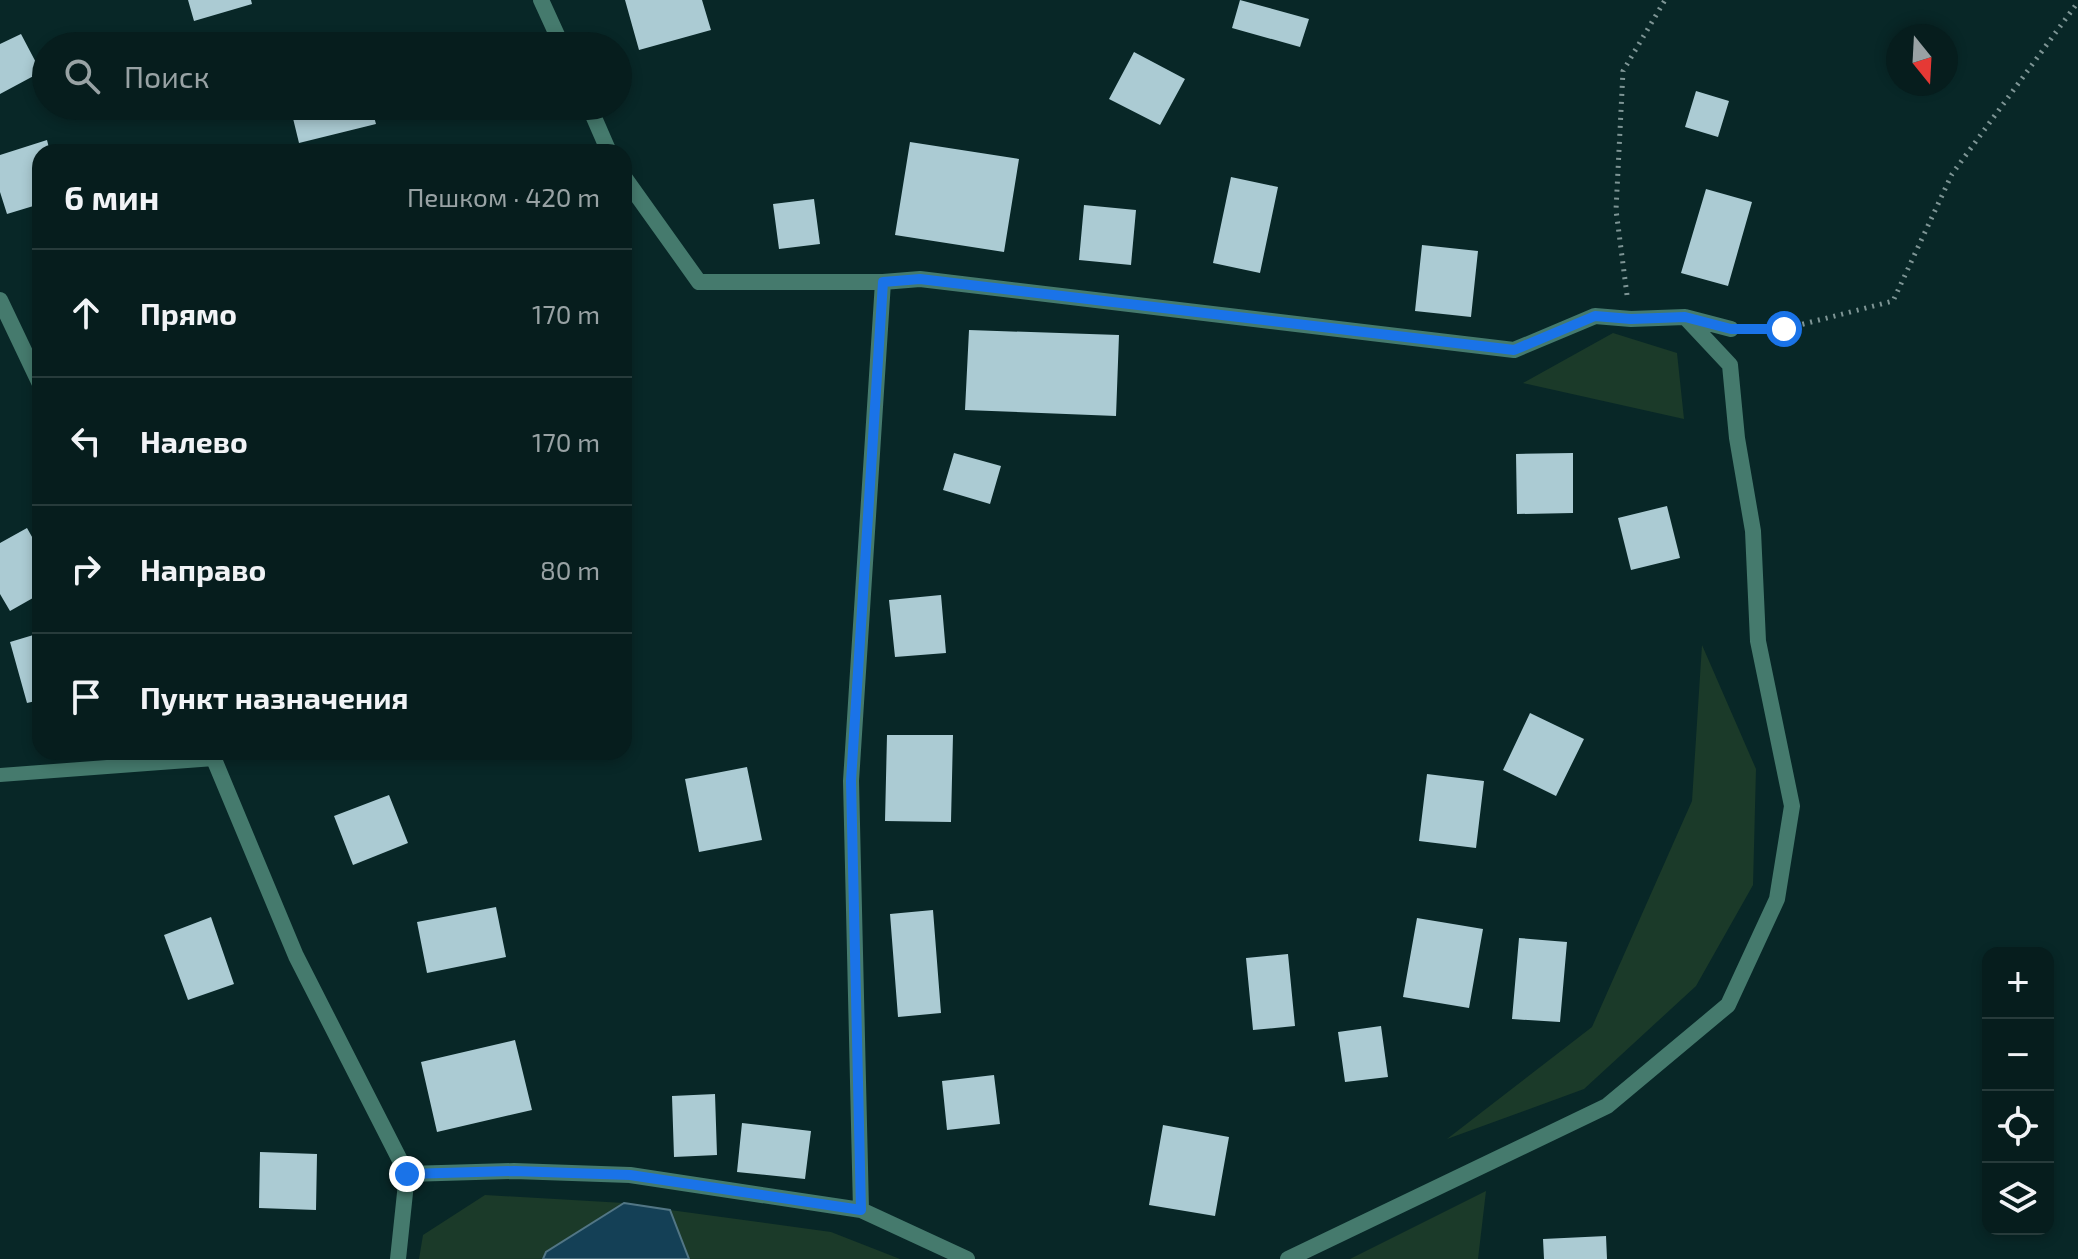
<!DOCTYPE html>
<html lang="ru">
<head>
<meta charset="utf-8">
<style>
  body { margin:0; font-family:"Exo 2",sans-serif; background:#142a2a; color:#f1f3f6 }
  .controls { position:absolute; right:24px; bottom:24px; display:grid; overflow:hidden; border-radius:16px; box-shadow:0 4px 12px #0003 }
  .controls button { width:72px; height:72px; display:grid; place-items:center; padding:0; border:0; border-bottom:2px solid #273b3b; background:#061d1d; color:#f1f3f6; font:40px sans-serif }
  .compass { position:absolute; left:1886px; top:24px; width:72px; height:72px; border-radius:50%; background:#061d1d; box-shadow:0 4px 12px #0003; rotate:162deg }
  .stop { position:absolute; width:24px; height:24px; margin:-18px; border:6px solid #1a73e8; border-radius:50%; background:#fff }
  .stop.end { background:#1a73e8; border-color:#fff; box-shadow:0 2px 8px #0008 }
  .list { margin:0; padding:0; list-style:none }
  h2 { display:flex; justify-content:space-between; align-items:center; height:104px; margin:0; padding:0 32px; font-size:34px }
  h2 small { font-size:26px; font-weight:400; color:#98a2a4 }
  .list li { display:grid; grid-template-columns:52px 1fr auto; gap:24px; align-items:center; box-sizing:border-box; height:128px; padding:0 32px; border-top:2px solid #273b3b }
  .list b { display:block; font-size:30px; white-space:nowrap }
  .list em { font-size:26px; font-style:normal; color:#98a2a4 }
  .icon { flex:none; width:44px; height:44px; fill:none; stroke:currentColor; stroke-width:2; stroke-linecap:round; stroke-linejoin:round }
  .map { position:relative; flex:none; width:2078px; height:1259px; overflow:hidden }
  .search { position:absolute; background:#061d1d; box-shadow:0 4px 12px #0003; left:32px; top:32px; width:600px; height:88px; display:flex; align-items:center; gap:20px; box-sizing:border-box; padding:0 28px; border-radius:44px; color:#98a2a4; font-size:30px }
  .panel { position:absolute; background:#061d1d; box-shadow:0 4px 12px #0003; left:32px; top:144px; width:600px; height:616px; border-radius:24px }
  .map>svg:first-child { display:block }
  .green { fill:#1b3a29 }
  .water { fill:#144056; stroke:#527685; stroke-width:2 }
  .building { fill:#abcbd3 }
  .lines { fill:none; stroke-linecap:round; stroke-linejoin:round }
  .path { stroke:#7e9595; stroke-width:5; stroke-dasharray:2 6; stroke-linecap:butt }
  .service { stroke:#457a6d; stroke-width:14 }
  .minor { stroke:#457a6d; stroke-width:16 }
  .route { stroke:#1a73e8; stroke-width:10 }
</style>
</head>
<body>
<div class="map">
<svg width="2078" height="1259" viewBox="0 0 2078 1259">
  <rect width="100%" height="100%" fill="#082727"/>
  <!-- green -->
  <path class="green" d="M1613 333 1677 353 1684 419 1523 383Z
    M1702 645 1756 769 1753 885 1696 986 1584 1089 1447 1139 1592 1027 1692 801Z
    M1486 1191 1478 1259H1350Z
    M485 1195 624 1203 546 1252 543 1259H419L423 1235Z
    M670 1210 831 1232 900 1259H689Z"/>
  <!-- water -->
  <path class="water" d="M624 1203 670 1210 689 1259H543L546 1252Z"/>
  <!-- building -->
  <path class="building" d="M188 0H251L252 4 194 21Z
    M625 0H702L711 30 639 50Z
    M1240 0 1309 19 1300 47 1232 28Z
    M21 34 41 72 0 94V44Z
    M1134 52 1185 79 1160 125 1109 99Z
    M1696 91 1729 101 1718 137 1685 127Z
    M290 106H371L376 124 299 143Z
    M47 140 50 152H40V204L7 214 0 192V155Z
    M910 142 1019 159 1004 252 895 235Z
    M1231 177 1278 187 1260 273 1213 263Z
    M1706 189 1752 202 1728 286 1681 273Z
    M814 199 820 244 779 249 773 204Z
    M1084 205 1136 210 1131 265 1079 260Z
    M1422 245 1478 251 1471 317 1415 311Z
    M969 330 1119 335 1116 416 965 410Z
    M954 453 1001 466 990 504 943 490Z
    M1573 453V513L1517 514 1516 454Z
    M1667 506 1680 558 1631 570 1618 518Z
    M27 528 40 551V594L10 611 0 594V543Z
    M941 595 946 653 895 657 889 600Z
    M40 633V700L27 703 10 642Z
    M1530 713 1584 739 1556 796 1503 770Z
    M887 735H953L951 822 885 821Z
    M747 767 762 840 699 852 685 779Z
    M1427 774 1484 781 1476 848 1419 841Z
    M389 795 408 843 353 865 334 816Z
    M496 907 506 957 427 973 417 922Z
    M933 910 941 1013 898 1017 890 914Z
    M211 917 234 984 188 1000 164 935Z
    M1417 918 1483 929 1469 1008 1403 997Z
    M1519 938 1567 942 1560 1022 1512 1019Z
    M1288 954 1295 1026 1253 1030 1246 958Z
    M1381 1026 1388 1077 1345 1082 1338 1032Z
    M515 1040 532 1110 437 1132 421 1062Z
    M994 1075 1000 1124 947 1130 942 1081Z
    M715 1094 717 1155 674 1157 672 1096Z
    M742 1123 811 1131 805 1179 737 1172Z
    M1163 1125 1229 1137 1215 1216 1149 1205Z
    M260 1152 317 1154 316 1210 259 1208Z
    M1606 1236 1607 1259H1544L1543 1239Z"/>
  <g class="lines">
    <!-- path -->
    <path class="path" d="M1627 295 1616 210 1623 71 1665 0
      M1755 329H1784L1893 301 1952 174 2078 2"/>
    <!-- service -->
    <path class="service" d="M0 775 214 759"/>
    <!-- minor -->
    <path class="minor" d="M541 0 562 46
      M589 106 609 152
      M624 177 699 282H883L920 279 1514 350 1595 316 1631 319 1685 317 1731 329
      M0 300 40 384
      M211 752 296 956 407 1174 514 1171 630 1175 861 1210 967 1259
      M861 1210 851 781 883 282
      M398 1259 407 1174
      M1288 1259 1607 1106 1728 1005 1777 899 1792 806 1758 641 1753 531 1737 438 1730 365 1685 317"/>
  </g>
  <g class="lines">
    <!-- route -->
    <path class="route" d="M407 1174 514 1171 630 1175 861 1210 851 781 883 282 920 279 1514 350 1595 316 1631 319 1685 317 1731 329H1784"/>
  </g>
</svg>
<div class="controls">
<button>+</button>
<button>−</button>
<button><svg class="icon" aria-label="locate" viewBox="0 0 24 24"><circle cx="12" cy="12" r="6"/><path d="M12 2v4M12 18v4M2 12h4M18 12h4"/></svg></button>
<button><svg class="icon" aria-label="layers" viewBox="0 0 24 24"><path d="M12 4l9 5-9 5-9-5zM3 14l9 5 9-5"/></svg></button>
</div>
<svg class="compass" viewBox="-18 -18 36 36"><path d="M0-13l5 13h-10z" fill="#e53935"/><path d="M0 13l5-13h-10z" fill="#98a2a4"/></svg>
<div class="stop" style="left:1784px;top:329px"></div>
<div class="stop end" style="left:407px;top:1174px"></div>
<div class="search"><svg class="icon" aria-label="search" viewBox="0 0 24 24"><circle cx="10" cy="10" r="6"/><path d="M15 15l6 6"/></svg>Поиск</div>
<section class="panel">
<h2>6 мин<small>Пешком · 420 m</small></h2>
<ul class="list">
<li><svg class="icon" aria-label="ahead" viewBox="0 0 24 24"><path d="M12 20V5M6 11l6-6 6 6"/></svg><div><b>Прямо</b></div><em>170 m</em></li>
<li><svg class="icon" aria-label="left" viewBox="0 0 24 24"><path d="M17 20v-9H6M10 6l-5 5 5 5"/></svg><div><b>Налево</b></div><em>170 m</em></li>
<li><svg class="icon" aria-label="right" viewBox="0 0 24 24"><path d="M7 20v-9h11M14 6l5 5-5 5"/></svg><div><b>Направо</b></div><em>80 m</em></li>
<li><svg class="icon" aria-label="arrive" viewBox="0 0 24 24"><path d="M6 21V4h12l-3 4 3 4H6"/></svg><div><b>Пункт назначения</b></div></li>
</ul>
</section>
</div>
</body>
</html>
